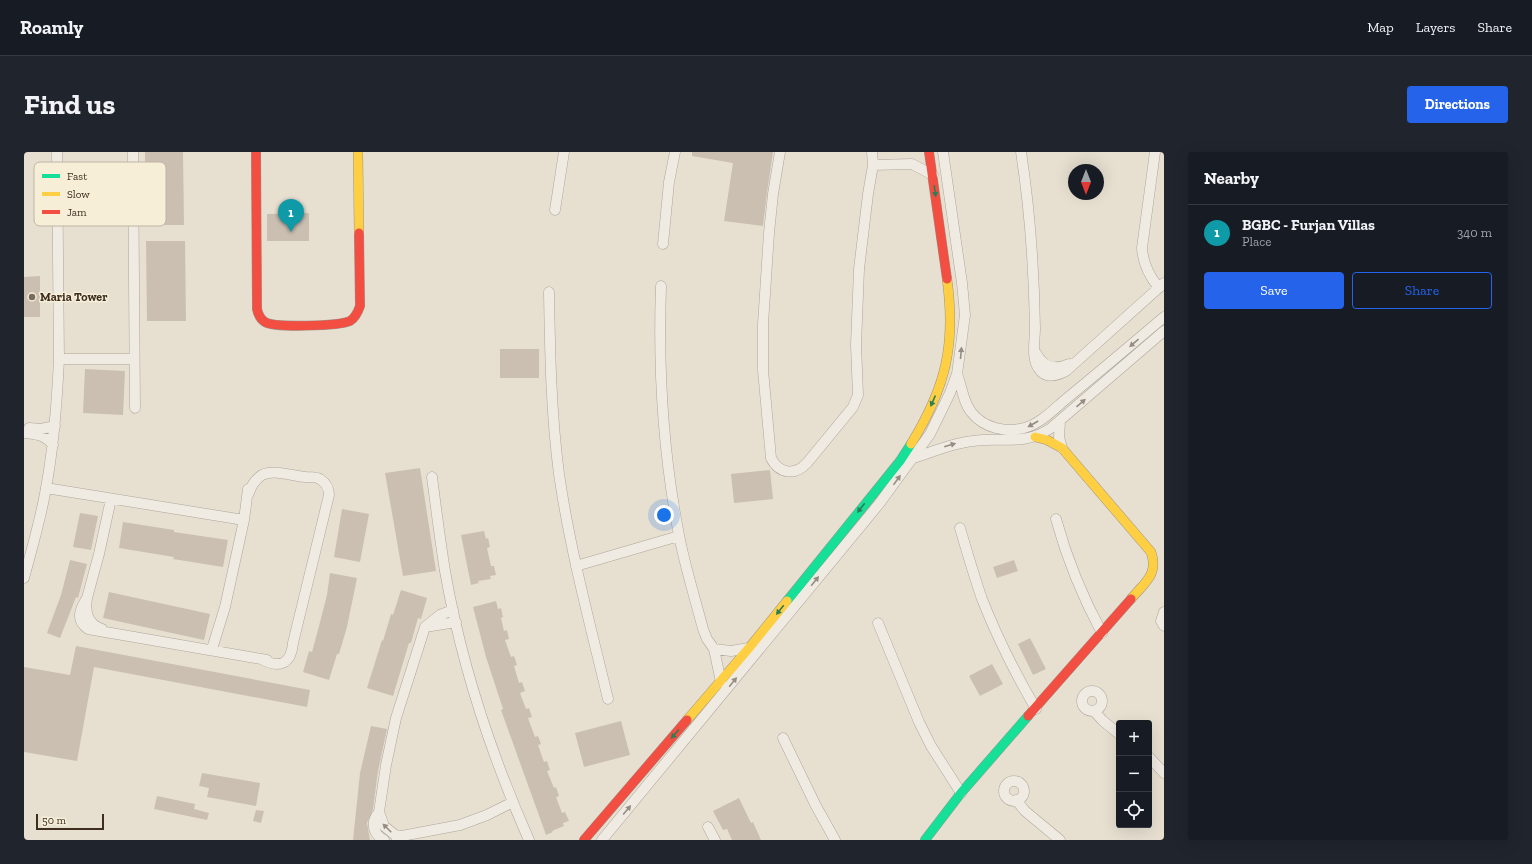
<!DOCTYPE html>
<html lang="en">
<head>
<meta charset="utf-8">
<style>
  body { margin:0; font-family:"Zilla Slab",serif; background:#20242c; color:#f1f3f6 }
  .controls { position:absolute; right:12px; bottom:12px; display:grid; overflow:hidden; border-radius:4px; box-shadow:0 4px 16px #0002 }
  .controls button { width:36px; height:36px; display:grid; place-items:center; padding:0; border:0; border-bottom:1px solid #363941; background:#171b24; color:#f1f3f6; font:20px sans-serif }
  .compass { position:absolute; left:1044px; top:12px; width:36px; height:36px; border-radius:50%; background:#171b24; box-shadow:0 4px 16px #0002; rotate:180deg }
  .scale { position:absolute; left:12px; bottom:10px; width:68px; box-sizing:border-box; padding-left:4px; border:2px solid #3d2e20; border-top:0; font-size:11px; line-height:14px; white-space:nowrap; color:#3d2e20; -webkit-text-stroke:3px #f7eed8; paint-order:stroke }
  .you { position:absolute; left:640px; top:363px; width:14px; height:14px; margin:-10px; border:3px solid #fff; border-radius:50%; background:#1a73e8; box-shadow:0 0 0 6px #1a73e833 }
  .badge { display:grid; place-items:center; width:26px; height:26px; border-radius:50%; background:#2563eb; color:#fff; font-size:13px; font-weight:700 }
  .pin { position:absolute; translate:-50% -33px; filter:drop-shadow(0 1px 2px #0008) }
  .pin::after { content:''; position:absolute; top:21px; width:14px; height:12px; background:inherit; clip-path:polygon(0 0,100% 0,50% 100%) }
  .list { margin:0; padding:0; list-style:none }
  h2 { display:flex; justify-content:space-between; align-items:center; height:52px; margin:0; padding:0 16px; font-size:17px }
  h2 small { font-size:13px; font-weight:400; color:#9ea1a6 }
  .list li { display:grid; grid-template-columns:26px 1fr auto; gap:12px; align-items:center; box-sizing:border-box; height:56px; padding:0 16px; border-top:1px solid #363941 }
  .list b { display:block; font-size:15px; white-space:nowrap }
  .list p { margin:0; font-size:13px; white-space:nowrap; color:#9ea1a6 }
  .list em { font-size:13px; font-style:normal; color:#9ea1a6 }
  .actions { display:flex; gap:8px; padding:12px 16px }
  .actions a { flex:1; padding:9px 0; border:1px solid #2563eb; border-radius:4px; text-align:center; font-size:14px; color:#2563eb }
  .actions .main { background:#2563eb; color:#fff }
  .icon { flex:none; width:22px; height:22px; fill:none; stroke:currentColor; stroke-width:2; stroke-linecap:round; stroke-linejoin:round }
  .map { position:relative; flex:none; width:1140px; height:688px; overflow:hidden; border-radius:4px }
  header { display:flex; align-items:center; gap:24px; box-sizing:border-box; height:56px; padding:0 20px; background:#171b24; border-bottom:1px solid #363941 }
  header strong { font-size:19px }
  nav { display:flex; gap:22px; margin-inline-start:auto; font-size:14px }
  .intro { display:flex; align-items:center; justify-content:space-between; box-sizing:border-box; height:96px; padding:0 24px }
  h1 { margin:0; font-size:28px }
  .button { padding:10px 18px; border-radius:4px; background:#2563eb; color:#fff; font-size:14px; font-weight:700 }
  main { display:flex; gap:24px; padding:0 24px }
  aside { flex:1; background:#171b24; border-radius:4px; box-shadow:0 4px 16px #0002 }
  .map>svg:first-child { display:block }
  .building { fill:#cbbfb2 }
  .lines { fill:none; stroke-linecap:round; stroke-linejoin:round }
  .street-casing { stroke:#ada599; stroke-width:11 }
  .fast-casing { stroke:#9c958a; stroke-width:10 }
  .slow-casing { stroke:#9c958a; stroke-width:10 }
  .jam-casing { stroke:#9c958a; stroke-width:10 }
  .street { stroke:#efebe3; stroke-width:10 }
  .fast { stroke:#16e098; stroke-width:9 }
  .slow { stroke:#ffcf43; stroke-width:9 }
  .jam { stroke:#f24e42; stroke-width:9 }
  .oneway { fill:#2b7e56 }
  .oneway2 { fill:#968c82 }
  .poi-dot { fill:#786c5e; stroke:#f7eed8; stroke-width:1.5 }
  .labels { text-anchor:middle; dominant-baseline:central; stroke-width:3; stroke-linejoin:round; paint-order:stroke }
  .poi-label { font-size:12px; font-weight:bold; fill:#3d2e20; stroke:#f7eed8; text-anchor:start }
  .key { fill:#f7eed8; stroke:#bfb4a1; stroke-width:1 }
  .key-label { font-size:11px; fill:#3d2e20 }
</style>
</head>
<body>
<header>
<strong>Roamly</strong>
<nav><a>Map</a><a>Layers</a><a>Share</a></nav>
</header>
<div class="intro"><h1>Find us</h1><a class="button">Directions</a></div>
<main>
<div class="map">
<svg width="1140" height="688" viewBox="0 0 1140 688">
  <rect width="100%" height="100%" fill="#e7e0d1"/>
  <!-- building -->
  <path class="building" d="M121 0H159L160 73H122Z
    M668 0H749L743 41 739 74 700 69 709 11 668 4Z
    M285 61V89H243V62Z
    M122 89H161L162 169H123Z
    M16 124V165H0V125Z
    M476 197H515V226H476Z
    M61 217 101 219 99 263 59 261Z
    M396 316 412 419 379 424 361 321Z
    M746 318 749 347 710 351 707 322Z
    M318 357 345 362 336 410 310 405Z
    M56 361 74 364 67 398 49 395Z
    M99 370 150 378V380L204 388 199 415 149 407 150 405 95 396Z
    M460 379 462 387 464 386 466 395 463 396 467 414H470L472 423 466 424 467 427 454 429 455 431 447 433 437 383Z
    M46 408 63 412 54 446 52 445 36 486 23 481 37 443Z
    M990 408 994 419 973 426 969 415Z
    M306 421 333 426 323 475 315 502H313L305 528 279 520 285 499 288 500 295 474 303 443Z
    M377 438 403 446 397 467 394 466 387 491H385L369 544 343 536 358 488 359 489 367 462 369 463Z
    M85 440 186 462 180 488 79 466Z
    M472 449 474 457 477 456 479 465 477 466 480 479 483 478 485 487 481 488 487 505 490 504 493 513 490 514 495 531 498 530 501 539 496 541 502 557 505 556 508 565 504 566 511 585 514 584 517 592 514 593 520 610 523 609 526 618 523 619 530 636 532 635 535 644 532 645 538 661 541 660 545 669 539 671 540 674 528 679 529 680 522 683 477 558 479 557 462 505 449 455Z
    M1006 486 1022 517 1009 523 994 492Z
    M52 494 286 538 283 555 70 515 53 609 0 600V515L46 523Z
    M968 512 979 532 956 544 945 524Z
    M597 569 606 603 560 615 551 581Z
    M347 574 363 577 354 619 349 657 343 671 346 688H329L336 621Z
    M178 621 236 631 232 654 183 645 185 636 175 634Z
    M133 644 171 652 170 657 185 661 183 668 130 657Z
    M715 646 727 671 729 670 737 688H708L703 677 699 678 689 659Z
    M232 658 240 659 237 671 229 669Z"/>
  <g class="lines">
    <defs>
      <path id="street" d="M109 0 111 256
        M756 0 749 42 745 81 739 172V218L747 306C755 322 771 324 783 311L829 255 834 243 832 193 835 117 844 42 849 13 848 0
        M997 0C1006 58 1010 117 1011 176 1011 188 1007 207 1015 217 1021 227 1033 224 1042 219L1140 131
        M1131 0 1118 96C1119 112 1125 124 1135 136
        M849 13 888 12 909 23
        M531 58 540 0
        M639 92 645 30 651 0
        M637 134C634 218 639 301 655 383 661 415 671 446 679 477L683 487 690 497 697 530
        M525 140C526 201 527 261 535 322 546 398 566 472 584 547
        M1012 201C1019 215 1030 219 1045 212
        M35 207H110
        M933 222C938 234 939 251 948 261 960 276 982 281 1000 276 1016 272 1030 257 1042 247 1075 220 1107 193 1140 165
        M1036 269 1035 285 1038 296
        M5 276 17 277 31 274
        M0 281C12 282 21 283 29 293
        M889 306C909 300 928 291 949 289 978 285 1001 294 1027 276L1140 179
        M408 325C412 356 416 388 421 419 437 511 467 602 505 688
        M22 336 220 368
        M224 343C227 335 230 328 238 323 251 317 268 324 281 325 287 326 291 324 296 327 302 331 305 336 305 343L269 491C267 512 256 517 237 507
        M1032 367C1043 407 1058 444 1078 481
        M936 376C943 400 950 424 958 447 973 485 991 521 1012 557
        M552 414 655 384
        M0 426C8 396 17 366 22 336 30 293 33 250 35 207L33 0
        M63 446C56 457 51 468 64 477L243 508
        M1140 460 1137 469 1140 474
        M854 471 895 570 907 594 937 641
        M401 475 432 470
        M78 477C63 472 61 460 63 446L75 402 87 347
        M188 497 201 455 220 368 224 337
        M690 497 707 499 725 496
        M1058 549a10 10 0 1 1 20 0a10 10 0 1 1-20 0Z
        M1070 559 1079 569 1095 582
        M759 586 792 654 811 688
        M1125 605 1140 621
        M980 639a10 10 0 1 1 20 0a10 10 0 1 1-20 0Z
        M992 648 1001 659 1036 688
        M355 660C346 670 349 682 360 688
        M684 675 691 688
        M378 684 371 683 360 674 355 660 362 613 372 566 401 475 416 463 429 458
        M373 688 378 684 436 673 463 663 489 650
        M578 688 855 352 906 282 926 241 933 222 941 163 938 131 919 0"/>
      <path id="fast" d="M763 449 876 309 887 292
        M901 688 937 641 1004 564"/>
      <path id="slow" d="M334 0 335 81
        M1011 285 1023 288 1038 296 1127 400C1135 423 1120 431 1107 447
        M887 292C922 235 932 193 923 127
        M663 568 725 496 763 449"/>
      <path id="jam" d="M232 0 233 157C234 162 236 167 241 170 250 176 315 174 326 169 331 166 334 160 336 154L335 81
        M905 0 923 127
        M1004 564 1107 447
        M560 688 663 568"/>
    </defs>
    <!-- street casing -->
    <use href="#street" class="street-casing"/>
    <!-- fast casing -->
    <use href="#fast" class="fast-casing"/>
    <!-- slow casing -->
    <use href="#slow" class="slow-casing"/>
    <!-- jam casing -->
    <use href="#jam" class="jam-casing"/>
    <!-- street -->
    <use href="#street" class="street"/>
    <!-- fast -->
    <use href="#fast" class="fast"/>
    <!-- slow -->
    <use href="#slow" class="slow"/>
    <!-- jam -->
    <use href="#jam" class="jam"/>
  </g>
  <!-- one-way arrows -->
  <defs><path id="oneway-solid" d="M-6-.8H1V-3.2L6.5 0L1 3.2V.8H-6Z"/></defs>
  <g class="oneway">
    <use href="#oneway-solid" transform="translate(911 39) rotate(82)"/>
    <use href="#oneway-solid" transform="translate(909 249) rotate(114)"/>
    <use href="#oneway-solid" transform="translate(837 356) rotate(128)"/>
    <use href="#oneway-solid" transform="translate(756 458) rotate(128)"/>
    <use href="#oneway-solid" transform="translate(651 582) rotate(131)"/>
  </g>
  <g class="oneway2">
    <use href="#oneway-solid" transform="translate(1110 191) rotate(139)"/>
    <use href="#oneway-solid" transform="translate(937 201) rotate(-85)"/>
    <use href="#oneway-solid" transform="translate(1057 251) rotate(-41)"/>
    <use href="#oneway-solid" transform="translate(1009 272) rotate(150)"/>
    <use href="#oneway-solid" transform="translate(926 293) rotate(-16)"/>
    <use href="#oneway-solid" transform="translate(873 328) rotate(-54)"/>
    <use href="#oneway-solid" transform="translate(791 429) rotate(-51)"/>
    <use href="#oneway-solid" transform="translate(709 530) rotate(-51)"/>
    <use href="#oneway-solid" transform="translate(603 658) rotate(-50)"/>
    <use href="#oneway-solid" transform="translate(363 676) rotate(-135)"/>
  </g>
  <!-- markers -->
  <circle class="poi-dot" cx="8" cy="145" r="4"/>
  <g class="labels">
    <!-- poi labels -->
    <g class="poi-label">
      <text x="16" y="145">Maria Tower</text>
    </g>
  </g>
  <!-- legend -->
  <rect x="10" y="10" width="132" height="64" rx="6" class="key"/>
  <rect x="18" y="22" width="18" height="4" fill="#16e098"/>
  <rect x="18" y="40" width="18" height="4" fill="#ffcf43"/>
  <rect x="18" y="58" width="18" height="4" fill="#f24e42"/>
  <g class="key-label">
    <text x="43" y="28">Fast</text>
    <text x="43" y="46">Slow</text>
    <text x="43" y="64">Jam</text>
  </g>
</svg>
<div class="controls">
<button>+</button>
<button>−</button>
<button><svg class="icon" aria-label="locate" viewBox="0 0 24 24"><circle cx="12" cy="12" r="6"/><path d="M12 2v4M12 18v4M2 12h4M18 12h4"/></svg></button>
</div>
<svg class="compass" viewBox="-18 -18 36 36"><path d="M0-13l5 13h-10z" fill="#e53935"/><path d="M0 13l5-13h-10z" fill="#9ea1a6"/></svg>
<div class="scale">50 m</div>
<div class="you"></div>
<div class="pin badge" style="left:267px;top:80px;background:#0f9aa8">1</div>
</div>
<aside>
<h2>Nearby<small></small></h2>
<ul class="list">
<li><span class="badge" style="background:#0f9aa8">1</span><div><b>BGBC - Furjan Villas</b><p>Place</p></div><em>340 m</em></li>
</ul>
<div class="actions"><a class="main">Save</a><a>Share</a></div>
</aside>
</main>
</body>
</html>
